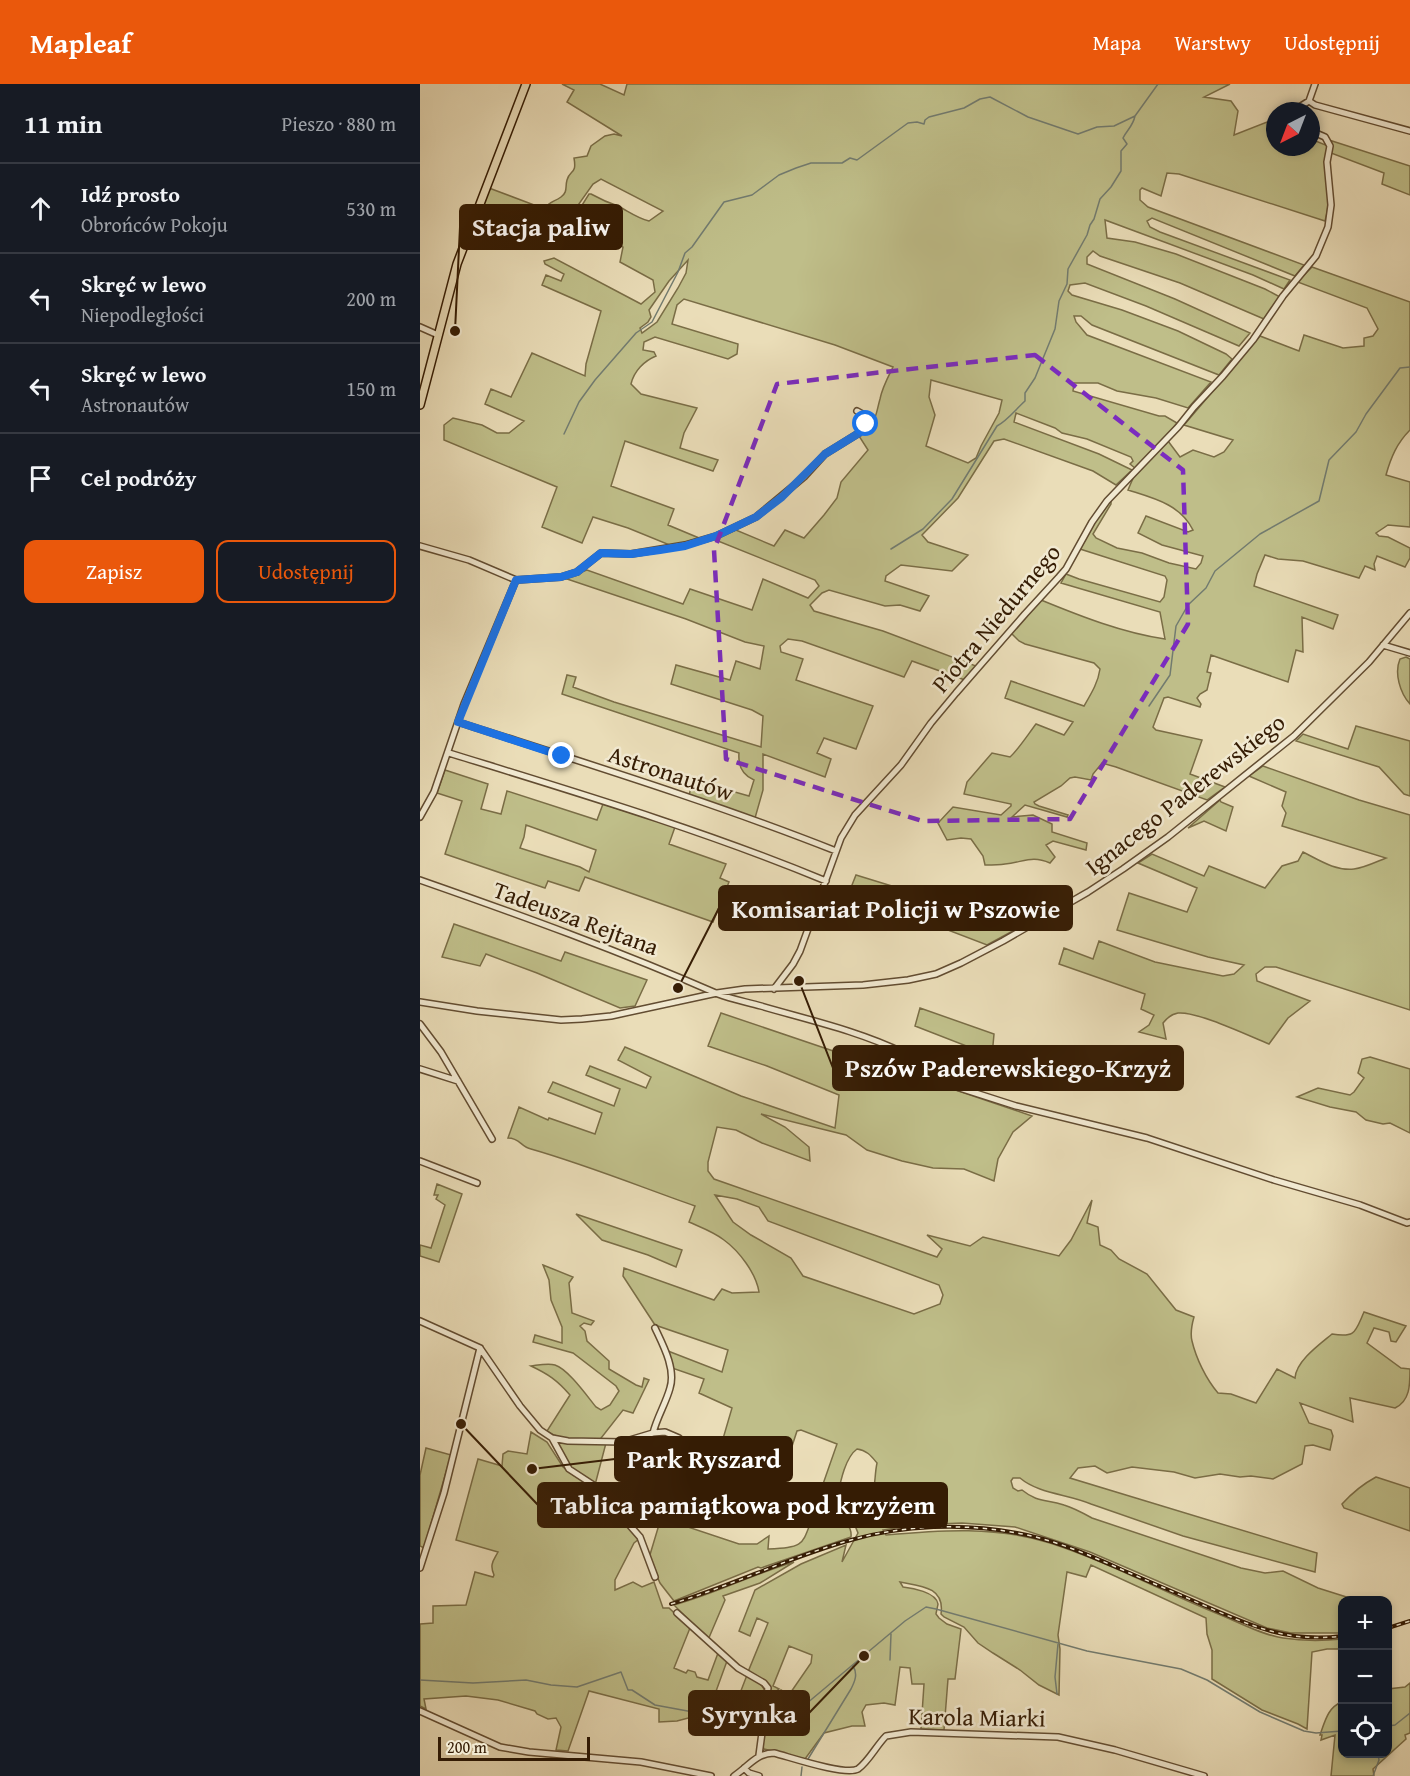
<!DOCTYPE html>
<html lang="pl">
<head>
<meta charset="utf-8">
<style>
  body { margin:0; font-family:"Gentium Book Plus",serif; background:#242831; color:#f1f3f6 }
  .controls { position:absolute; right:18px; bottom:18px; display:grid; overflow:hidden; border-radius:12px; box-shadow:0 3px 9px #0003 }
  .controls button { width:54px; height:54px; display:grid; place-items:center; padding:0; border:0; border-bottom:2px solid #363941; background:#171b24; color:#f1f3f6; font:30px sans-serif }
  .compass { position:absolute; left:846px; top:18px; width:54px; height:54px; border-radius:50%; background:#171b24; box-shadow:0 3px 9px #0003; rotate:222deg }
  .scale { position:absolute; left:18px; bottom:15px; width:152px; box-sizing:border-box; padding-left:6px; border:3px solid #351c04; border-top:0; font-size:16px; line-height:21px; white-space:nowrap; color:#351c04; -webkit-text-stroke:4px #f1e9d1; paint-order:stroke }
  .stop { position:absolute; width:18px; height:18px; margin:-14px; border:4px solid #1a73e8; border-radius:50%; background:#fff }
  .stop.end { background:#1a73e8; border-color:#fff; box-shadow:0 2px 6px #0008 }
  .list { margin:0; padding:0; list-style:none }
  h2 { display:flex; justify-content:space-between; align-items:center; height:78px; margin:0; padding:0 24px; font-size:26px }
  h2 small { font-size:20px; font-weight:400; color:#9ea1a6 }
  .list li { display:grid; grid-template-columns:39px 1fr auto; gap:18px; align-items:center; box-sizing:border-box; height:90px; padding:0 24px; border-top:2px solid #363941 }
  .list b { display:block; font-size:22px; white-space:nowrap }
  .list p { margin:0; font-size:20px; white-space:nowrap; color:#9ea1a6 }
  .list em { font-size:20px; font-style:normal; color:#9ea1a6 }
  .actions { display:flex; gap:12px; padding:18px 24px }
  .actions a { flex:1; padding:14px 0; border:2px solid #ea580c; border-radius:12px; text-align:center; font-size:21px; color:#ea580c }
  .actions .main { background:#ea580c; color:#fff }
  .icon { flex:none; width:33px; height:33px; fill:none; stroke:currentColor; stroke-width:2; stroke-linecap:round; stroke-linejoin:round }
  .map { position:relative; flex:none; width:990px; height:1692px; overflow:hidden }
  header { display:flex; align-items:center; gap:36px; box-sizing:border-box; height:84px; padding:0 30px; background:#ea580c; color:#fff }
  header strong { font-size:28px }
  nav { display:flex; gap:33px; margin-inline-start:auto; font-size:21px }
  main { display:flex }
  aside { flex:1; background:#171b24 }
  .map>svg:first-child { display:block }
  .green { fill:#bfbe89; stroke:#7a6d46; stroke-width:1.5; fill-rule:evenodd }
  .lines { fill:none; stroke-linecap:round; stroke-linejoin:round }
  .stream { stroke:#727b6f; stroke-width:1.5 }
  .minor-casing { stroke:#624c31; stroke-width:8 }
  .major-casing { stroke:#351c04; stroke-width:10 }
  .minor { stroke:#f1e9d1; stroke-width:5 }
  .major { stroke:#eaddb8; stroke-width:7 }
  .rail-casing { stroke:#351c04; stroke-width:4 }
  .rail { stroke:#f1e9d1; stroke-width:1.5; stroke-dasharray:4.5; stroke-linecap:butt }
  .route { stroke:#1a73e8; stroke-width:8 }
  .marked { fill:none; stroke:#7b2cbf; stroke-width:4.5; stroke-dasharray:12 8; stroke-linejoin:round }
  .labels { text-anchor:middle; dominant-baseline:central; stroke-width:5; stroke-linejoin:round; paint-order:stroke }
  .street-label { font-size:24px; fill:#351c04; stroke:#f1e9d1 }
  .leader { fill:none; stroke:#351c04; stroke-width:2 }
  .callout-dot { fill:#351c04; stroke:#f1e9d1; stroke-width:2 }
  .callout { fill:#351c04; stroke:#351c04; stroke-width:2 }
  .callout-label { font-size:26px; text-anchor:middle; font-weight:bold; fill:#fff }
</style>
</head>
<body>
<header>
<strong>Mapleaf</strong>
<nav><a>Mapa</a><a>Warstwy</a><a>Udostępnij</a></nav>
</header>
<main>
<aside>
<h2>11 min<small>Pieszo · 880 m</small></h2>
<ul class="list">
<li><svg class="icon" aria-label="ahead" viewBox="0 0 24 24"><path d="M12 20V5M6 11l6-6 6 6"/></svg><div><b>Idź prosto</b><p>Obrońców Pokoju</p></div><em>530 m</em></li>
<li><svg class="icon" aria-label="left" viewBox="0 0 24 24"><path d="M17 20v-9H6M10 6l-5 5 5 5"/></svg><div><b>Skręć w lewo</b><p>Niepodległości</p></div><em>200 m</em></li>
<li><svg class="icon" aria-label="left" viewBox="0 0 24 24"><path d="M17 20v-9H6M10 6l-5 5 5 5"/></svg><div><b>Skręć w lewo</b><p>Astronautów</p></div><em>150 m</em></li>
<li><svg class="icon" aria-label="arrive" viewBox="0 0 24 24"><path d="M6 21V4h12l-3 4 3 4H6"/></svg><div><b>Cel podróży</b></div></li>
</ul>
<div class="actions"><a class="main">Zapisz</a><a>Udostępnij</a></div>
</aside>
<div class="map">
<svg width="990" height="1692" viewBox="0 0 990 1692">
  <rect width="100%" height="100%" fill="#eaddb8"/>
  <filter id="stains"><feTurbulence type="fractalNoise" baseFrequency=".00333" numOctaves="4"/><feColorMatrix values="0 0 0 0 .2 0 0 0 0 .09 0 0 0 0 .02 0 0 0 .5 -.17"/></filter>
  <radialGradient id="worn" r=".72"><stop offset=".6" stop-color="#630" stop-opacity="0"/><stop offset="1" stop-color="#630" stop-opacity=".3"/></radialGradient>
  <!-- green -->
  <path class="green" d="M142 0H180L204 11 207 0H810L784 13 811 17 818 27 814 51 847 38 855 41V63H891V55L908 62C909 86 912 113 905 137L759 90 747 89 741 112 722 104 720 106V116L728 123 884 181 875 192 732 134 727 137 730 143 740 148 870 196 864 205 833 191 685 136 687 154 715 158 756 170 845 205 860 213 844 235 760 199 680 172 673 167 667 173V180L755 215 830 249 819 262 726 222 665 199 650 201 648 207 652 211 702 226 758 247 806 270 812 275 799 291 672 241 661 232H654L656 238 667 251 791 298 768 324 736 314 697 307 678 299H654L653 307 739 332H745L757 339 747 352 715 384 710 380 713 377 711 373 667 355 642 349 635 344 596 329 594 338 679 370 712 386 696 401 673 387 584 355 574 357 538 414 502 451 508 458 548 471 532 487 481 481 466 492 465 497 509 512 500 527 480 521 465 522 409 506 402 509 390 521 394 527 463 547 556 582 545 596 492 577 484 593 382 557 368 555 360 562 361 568 383 575 376 596 453 622 436 665 404 654 397 669 411 675 405 693 343 670V706L335 734 269 711 273 697 306 708 308 706 329 712 334 696C322 691 318 681 319 669L142 610 147 591 156 593 153 603 194 618 341 663 343 632 332 626 251 600 256 581 310 596 316 577 340 585 344 562 325 558 266 535 144 494 167 486 263 520 270 505 332 526 343 495 388 514 399 502 395 496 293 455 316 446 354 462 365 446 384 454 404 431 417 414 421 398 448 366 439 352C456 342 455 333 460 315 462 304 468 293 473 283L415 261 264 215 257 221 252 240 318 260 317 270 308 275 235 253 224 258 223 266 234 268 236 272C224 277 214 287 211 300L221 310 277 324 264 349 260 364 298 376 293 387 205 357 191 402 254 425 248 441 279 454 252 462 208 444 173 433 162 459 122 443 137 403 24 356V341L33 334 62 341 77 349H89L104 337 65 320 71 305 91 313 112 269 165 292 166 280 181 227 122 201 126 191 141 197 144 190 125 180 124 177 134 174 221 220 235 208 233 196 200 178 203 163 154 134 169 110H171C180 115 189 119 198 122 208 127 217 134 229 137L243 127 181 95 173 100 149 134 108 159 96 163H89L50 151 69 104 122 124H125C130 117 134 118 141 113 148 108 145 103 147 96 150 85 157 91 154 74L167 72 171 62 185 52 194 50 202 52 147 18 154 6ZM268 176 266 189 258 204 237 238 222 249 220 244 228 238 231 233 229 226 249 197ZM511 296 582 316 579 329 561 362 556 374 548 379 506 362 515 331 509 313Z
    M909 56 990 82V111L962 100 964 89 911 69Z
    M892 183 990 218V346C977 359 971 373 966 391L990 398V443L968 441 956 449 959 452 968 453 990 464V474L985 483 957 472 954 480 955 486 945 482 939 494 883 477 858 475 845 471 837 490 834 502 918 531 913 545 882 533 883 568 876 566 868 598 791 571 787 588 791 589 787 606 780 610 777 614 781 620 780 623 748 613 744 614 733 643 736 646 782 656 770 690 805 703 787 716 696 683 682 679 673 690 671 696 655 693 650 694 641 702 614 718 615 720 619 722 648 731 647 733 605 721 592 733 613 731 632 740V748L667 759 666 766 633 757 626 761 635 773 630 779C612 771 604 778 585 780 579 781 572 781 565 781L563 772 551 755 541 754 527 756 518 739 533 723 581 731 591 722V720L544 710 547 698 572 669 590 673C598 666 609 649 616 640L644 651 653 638 585 614 591 597 664 622C671 610 678 599 680 585L674 579 605 560 599 557 591 549 621 516C660 532 703 549 745 555L740 528 641 499 646 490 659 495 740 518 744 513 747 496 745 492 660 465 680 429 691 416V420L673 450 676 454 697 464 722 469 749 479 776 485 781 479 783 472 742 461 718 449 726 432 768 448 773 446C760 420 733 414 708 406L714 392 748 357 760 373 773 366 794 373 804 368 813 356 764 341 840 252 879 267 884 251 923 264 944 262V254L953 252 958 245 947 224 878 198 870 205Z
    M986 573 990 575V620C980 609 974 589 980 575Z
    M936 642 990 657V712L984 710 959 683 876 657 883 650 928 665Z
    M843 682 939 716 990 731V926L856 883H845L836 890 837 897 890 917 868 934 849 960C829 952 777 927 758 929 751 930 747 934 743 939L746 955 719 948 729 941 734 931 721 925 725 910 639 880 644 864 673 875 679 857 735 878 803 892 814 890 824 881 788 873 697 846 709 809 767 828 777 804 718 779 732 770 784 792 789 782 845 804 862 782 878 777 883 768C899 776 915 787 934 785 944 784 956 778 966 774L862 742 866 729 862 722 866 708 829 692Z
    M25 686 68 700 61 725 81 730 87 707 177 736 183 720 255 743 249 760 306 780 300 794 309 798 293 838 165 793 159 807 128 797 125 804 25 770 42 717 17 709ZM106 741 176 766 169 788 160 783 100 764 104 753Z
    M800 716 801 718 813 723 806 747 784 737 768 744Z
    M436 791 589 838 600 843 567 861 494 833 430 806Z
    M34 840 141 877 145 868 227 896 215 922 200 924 117 889 66 870 60 882 22 873Z
    M500 924 574 950 572 972 495 942Z
    M301 929 431 973 492 991 495 983 515 999 612 1032 593 1048 578 1075 574 1097 544 1085 513 1084 482 1077 447 1066 426 1051 341 1030 365 1043 389 1063 390 1077 342 1059 316 1046 297 1043 288 1078V1087L294 1095 517 1173 522 1165 507 1151 550 1162 563 1153 639 1172 651 1156 672 1116 667 1139 678 1143 680 1161 691 1166 699 1175 727 1190 756 1226 774 1233C772 1240 770 1249 772 1257 776 1274 786 1295 798 1309L811 1310 836 1319 857 1285 875 1294C876 1277 900 1260 912 1250 936 1254 935 1248 944 1228L986 1242 976 1258 971 1257 969 1248 954 1244 947 1259 981 1284 990 1285C990 1301 990 1317 975 1324L930 1314 933 1338 880 1319 889 1339 911 1346 913 1352 910 1366 893 1361 885 1362 882 1380 853 1395 831 1392 820 1393 800 1390 775 1394 754 1388 712 1383 687 1389 675 1382 658 1384 650 1394 897 1469 895 1488 763 1452 671 1420C648 1410 619 1410 600 1394H593L591 1397 593 1404 598 1407 602 1406C618 1419 626 1415 644 1421 654 1424 663 1429 672 1434L821 1484 845 1489 863 1487 898 1504 936 1516H922V1549H871L847 1544 670 1468 595 1443 542 1439 494 1441 463 1446 466 1451C521 1446 576 1442 630 1459 689 1478 745 1509 803 1532 822 1540 843 1551 863 1554 882 1557 903 1557 922 1555V1565H907L892 1568 887 1645 878 1640 842 1626 792 1595V1566L787 1550 786 1534 671 1481 666 1493 647 1488 638 1551 640 1565 639 1611 619 1601 600 1586 573 1569 558 1559 544 1543 524 1533 521 1530C525 1503 501 1502 480 1498L483 1503C492 1504 516 1508 518 1520 518 1521 516 1529 516 1530L519 1534 527 1540 541 1545 535 1595H528L524 1646 501 1645 504 1600H492L490 1584 480 1583 475 1621 464 1619 446 1621 442 1628 445 1642H432L404 1649 385 1675 344 1665 342 1660 349 1617 361 1606 366 1609 371 1608 391 1579 392 1571 369 1562 353 1602 359 1605 350 1612C352 1597 340 1594 328 1588L348 1539 337 1534 330 1552 319 1547 335 1506 381 1480 426 1461 422 1478 438 1449C433 1431 412 1427 395 1423L417 1360 381 1346 377 1347 357 1408 336 1400 295 1382 312 1324 279 1309 284 1295 252 1284 248 1267 302 1288 308 1266 235 1241 203 1192 204 1184 294 1216 302 1205 312 1209 339 1208C336 1189 319 1167 304 1156 294 1148 280 1143 269 1138L275 1122C221 1103 167 1081 111 1065 101 1063 100 1054 88 1054L99 1023 128 1036 129 1034 175 1050 182 1029 128 1008 133 998 194 1022 200 1005 166 991 170 982 226 1004 231 993 198 976 205 963 321 1012 415 1044 419 1011 347 982 288 962ZM295 1111 317 1115 339 1123 348 1137 519 1201 523 1211 520 1220 494 1230 383 1192 371 1174 331 1151 313 1138ZM437 1365C447 1366 452 1373 457 1379 453 1397 458 1421 437 1429 430 1431 425 1432 418 1429L415 1423C419 1407 423 1375 437 1365Z
    M950 973 990 985V1049L970 1039 963 1040 946 1036 936 1028 910 1023 877 1013 898 1004 930 1011 934 1008 944 994 938 989 942 975Z
    M17 1100 42 1110 19 1178 0 1172V1161L11 1164 25 1121 16 1115 18 1111H14Z
    M156 1130 262 1166 256 1183 228 1171 182 1156Z
    M123 1181 153 1193 149 1199 152 1229 174 1237 171 1241 164 1239 160 1242 165 1247 167 1257 189 1277V1285L216 1301 222 1303 224 1294 229 1296 213 1329 203 1326 178 1358 177 1355C160 1357 141 1357 127 1347L150 1311C137 1296 128 1290 111 1282 119 1281 128 1279 135 1281 148 1285 167 1312 176 1323L181 1326 190 1321 199 1307 196 1302 153 1269 113 1258 115 1251 142 1259V1243L131 1216 129 1196Z
    M111 1348 127 1358 143 1383 153 1391 173 1403 219 1455 214 1459 195 1496V1506L213 1498 222 1503 234 1498 243 1524H249L270 1544 254 1584 266 1589 268 1586 275 1588 277 1593 288 1596 298 1569 307 1577 291 1621 317 1617 327 1591C346 1602 347 1604 343 1626L328 1623 317 1651 295 1644 302 1625 257 1637 239 1638V1625L169 1607 148 1667 136 1666 141 1643 136 1634 128 1635 117 1630 115 1627 78 1616 46 1612 4 1615 6 1625 0 1622V1540L13 1539V1522L46 1521 55 1488 73 1493 74 1491C69 1480 74 1476 78 1468L36 1456 58 1375 82 1382 83 1370 88 1367 107 1370Z
    M139 1357 150 1360 186 1359 175 1401 149 1382 137 1358Z
    M6 1364 31 1371 4 1464 0 1462V1391Z
    M956 1393 990 1404V1447L924 1424 922 1420C932 1409 943 1400 956 1393Z
    M395 1427C409 1432 433 1434 431 1453L341 1484 338 1483 254 1517 240 1499 229 1474 241 1434 319 1460H337L349 1452 348 1465C387 1463 381 1462 395 1427Z
    M374 1478 340 1499 303 1512 305 1516 288 1556 254 1521C295 1510 333 1490 374 1478Z
    M990 1599V1649L985 1651 986 1655 953 1685 954 1692H911L915 1651 901 1656 902 1651H900C905 1637 908 1623 922 1618V1670H968V1605L985 1603Z"/>
  <g class="lines">
    <!-- stream -->
    <path class="stream" d="M144 350 159 318 175 296 216 249 232 238 258 188 265 169 272 163 304 118 332 111 359 91 376 84 391 79H422L430 74 437 76 488 39 497 38 504 40 505 36 509 33 544 24 560 15 570 13 608 33 658 50 677 43 694 42 715 32 738 0
      M471 465 503 445 532 415 577 342C588 336 595 326 605 317V309L615 294 635 245 639 217 647 200 648 185 667 151 670 141 674 135 680 115 691 103 701 87V67L707 60 703 54C707 46 713 42 715 32
      M729 622 750 591 756 542 768 521 786 504 795 487 840 450 899 417 909 376 936 348 946 330 980 284 990 283
      M470 1576 471 1550
      M0 1596 53 1599 106 1596 131 1601 157 1603 201 1588 208 1606H212L235 1621 273 1628 297 1622 313 1620H328L343 1623
      M637 1610 635 1593 638 1560
      M348 1625C362 1628 373 1627 386 1620L485 1537 506 1523 516 1525 667 1567 761 1585 787 1596 840 1628 884 1647 896 1649 922 1647
      M968 1642 975 1641 990 1629
      M388 1675 431 1605C435 1597 438 1590 433 1582
      M381 1692 382 1683
      M953 1692 959 1676 958 1670"/>
    <defs>
      <path id="minor" d="M895 0 889 17 895 21 990 47
        M873 27 889 17
        M0 243 18 251
        M0 462 49 476 96 496 141 493 157 488 181 469 211 470 265 461 296 452 336 433 384 393 405 370 439 349 446 340V332L437 327
        M963 561 990 569
        M38 638C165 679 292 718 416 767
        M29 669C155 708 283 746 406 797
        M0 733 14 708 44 620 96 496
        M0 796C100 831 200 867 298 910 311 915 327 918 341 922 389 936 439 947 484 969 496 975 504 988 515 996L596 1022 727 1054 854 1096 940 1121 987 1139 990 1138
        M354 905 373 880 380 867 421 754 435 731 481 681 511 639 536 609 605 530 639 493 646 485 672 438 687 417 758 343 774 323 803 292 833 256 863 212 896 172 908 143 911 121 907 78 910 62 905 53 891 47
        M0 918 57 927 141 936 162 935 191 932 297 909 325 905 443 901 488 896 516 890 541 879 583 857 668 808 703 785 748 753 874 652 949 578 990 529
        M0 940 21 968 72 1055
        M0 985 38 997
        M0 1077 57 1099
        M0 1237 60 1264 100 1322 120 1346 132 1354 148 1357 203 1358 233 1349 245 1348 259 1354 276 1372 294 1385
        M233 1349C237 1333 246 1319 250 1304 256 1285 243 1261 235 1244
        M132 1354 149 1385 175 1402 220 1453 235 1493
        M0 1484 24 1409 60 1264
        M257 1529 318 1584 344 1599 348 1604 339 1671
        M0 1627 80 1663 109 1668 221 1678 291 1692
        M324 1684 329 1689 339 1692
        M314 1692C328 1683 336 1669 354 1669 370 1673 425 1692 438 1685 449 1677 456 1662 466 1652L491 1648 638 1653 695 1666 784 1692"/>
      <path id="major" d="M0 321 37 180 106 0"/>
    </defs>
    <!-- minor casing -->
    <use href="#minor" class="minor-casing"/>
    <!-- major casing -->
    <use href="#major" class="major-casing"/>
    <!-- minor -->
    <use href="#minor" class="minor"/>
    <!-- major -->
    <use href="#major" class="major"/>
    <defs>
      <path id="rail" d="M251 1520C312 1502 369 1473 431 1456 483 1441 544 1439 597 1449 632 1455 664 1469 696 1483 725 1496 754 1508 783 1521 831 1542 869 1559 922 1552
        M968 1544 990 1537"/>
    </defs>
    <!-- rail casing -->
    <use href="#rail" class="rail-casing"/>
    <!-- rail -->
    <use href="#rail" class="rail"/>
  </g>
  <g class="lines">
    <!-- route -->
    <path class="route" d="M142 672 38 638 96 496 141 493 157 488 181 469 211 470 240 466 265 462 296 452 336 433 362 413 405 370 439 349 446 340"/>
  </g>
  <!-- marked area -->
  <path class="marked" d="M615 271 763 386 768 540 650 735 502 737 306 675 294 466 357 300Z"/>
  <g class="labels">
    <!-- street labels -->
    <g class="street-label">
      <text transform="translate(576 534) rotate(-50)">Piotra Niedurnego</text>
      <text transform="translate(251 689) rotate(18)">Astronautów</text>
      <text transform="translate(765 710) rotate(-38)">Ignacego Paderewskiego</text>
      <text transform="translate(156 834) rotate(20)">Tadeusza Rejtana</text>
      <text transform="translate(557 1633) rotate(1)">Karola Miarki</text>
    </g>
  </g>
  <!-- callouts -->
  <path class="leader" d="M35 247L40 143M258 904L299 824M379 897L413 984M112 1385L195 1375M41 1340L118 1421M444 1572L389 1629"/>
  <g class="callout-dot">
    <circle cx="35" cy="247" r="6"/>
    <circle cx="258" cy="904" r="6"/>
    <circle cx="379" cy="897" r="6"/>
    <circle cx="112" cy="1385" r="6"/>
    <circle cx="41" cy="1340" r="6"/>
    <circle cx="444" cy="1572" r="6"/>
  </g>
  <g class="callout">
    <rect x="40" y="121" width="162" height="44" rx="6"/>
    <rect x="299" y="802" width="353" height="44" rx="6"/>
    <rect x="413" y="962" width="350" height="44" rx="6"/>
    <rect x="195" y="1353" width="177" height="44" rx="6"/>
    <rect x="118" y="1399" width="409" height="44" rx="6"/>
    <rect x="269" y="1607" width="120" height="44" rx="6"/>
  </g>
  <g class="callout-label">
    <text x="121" y="152">Stacja paliw</text>
    <text x="476" y="834">Komisariat Policji w Pszowie</text>
    <text x="588" y="993">Pszów Paderewskiego-Krzyż</text>
    <text x="284" y="1384">Park Ryszard</text>
    <text x="323" y="1430">Tablica pamiątkowa pod krzyżem</text>
    <text x="329" y="1639">Syrynka</text>
  </g>
  <rect width="100%" height="100%" filter="url(#stains)"/>
  <rect width="100%" height="100%" fill="url(#worn)"/>
</svg>
<div class="controls">
<button>+</button>
<button>−</button>
<button><svg class="icon" aria-label="locate" viewBox="0 0 24 24"><circle cx="12" cy="12" r="6"/><path d="M12 2v4M12 18v4M2 12h4M18 12h4"/></svg></button>
</div>
<svg class="compass" viewBox="-18 -18 36 36"><path d="M0-13l5 13h-10z" fill="#e53935"/><path d="M0 13l5-13h-10z" fill="#9ea1a6"/></svg>
<div class="scale">200 m</div>
<div class="stop" style="left:446px;top:340px"></div>
<div class="stop end" style="left:142px;top:672px"></div>
</div>
</main>
</body>
</html>
